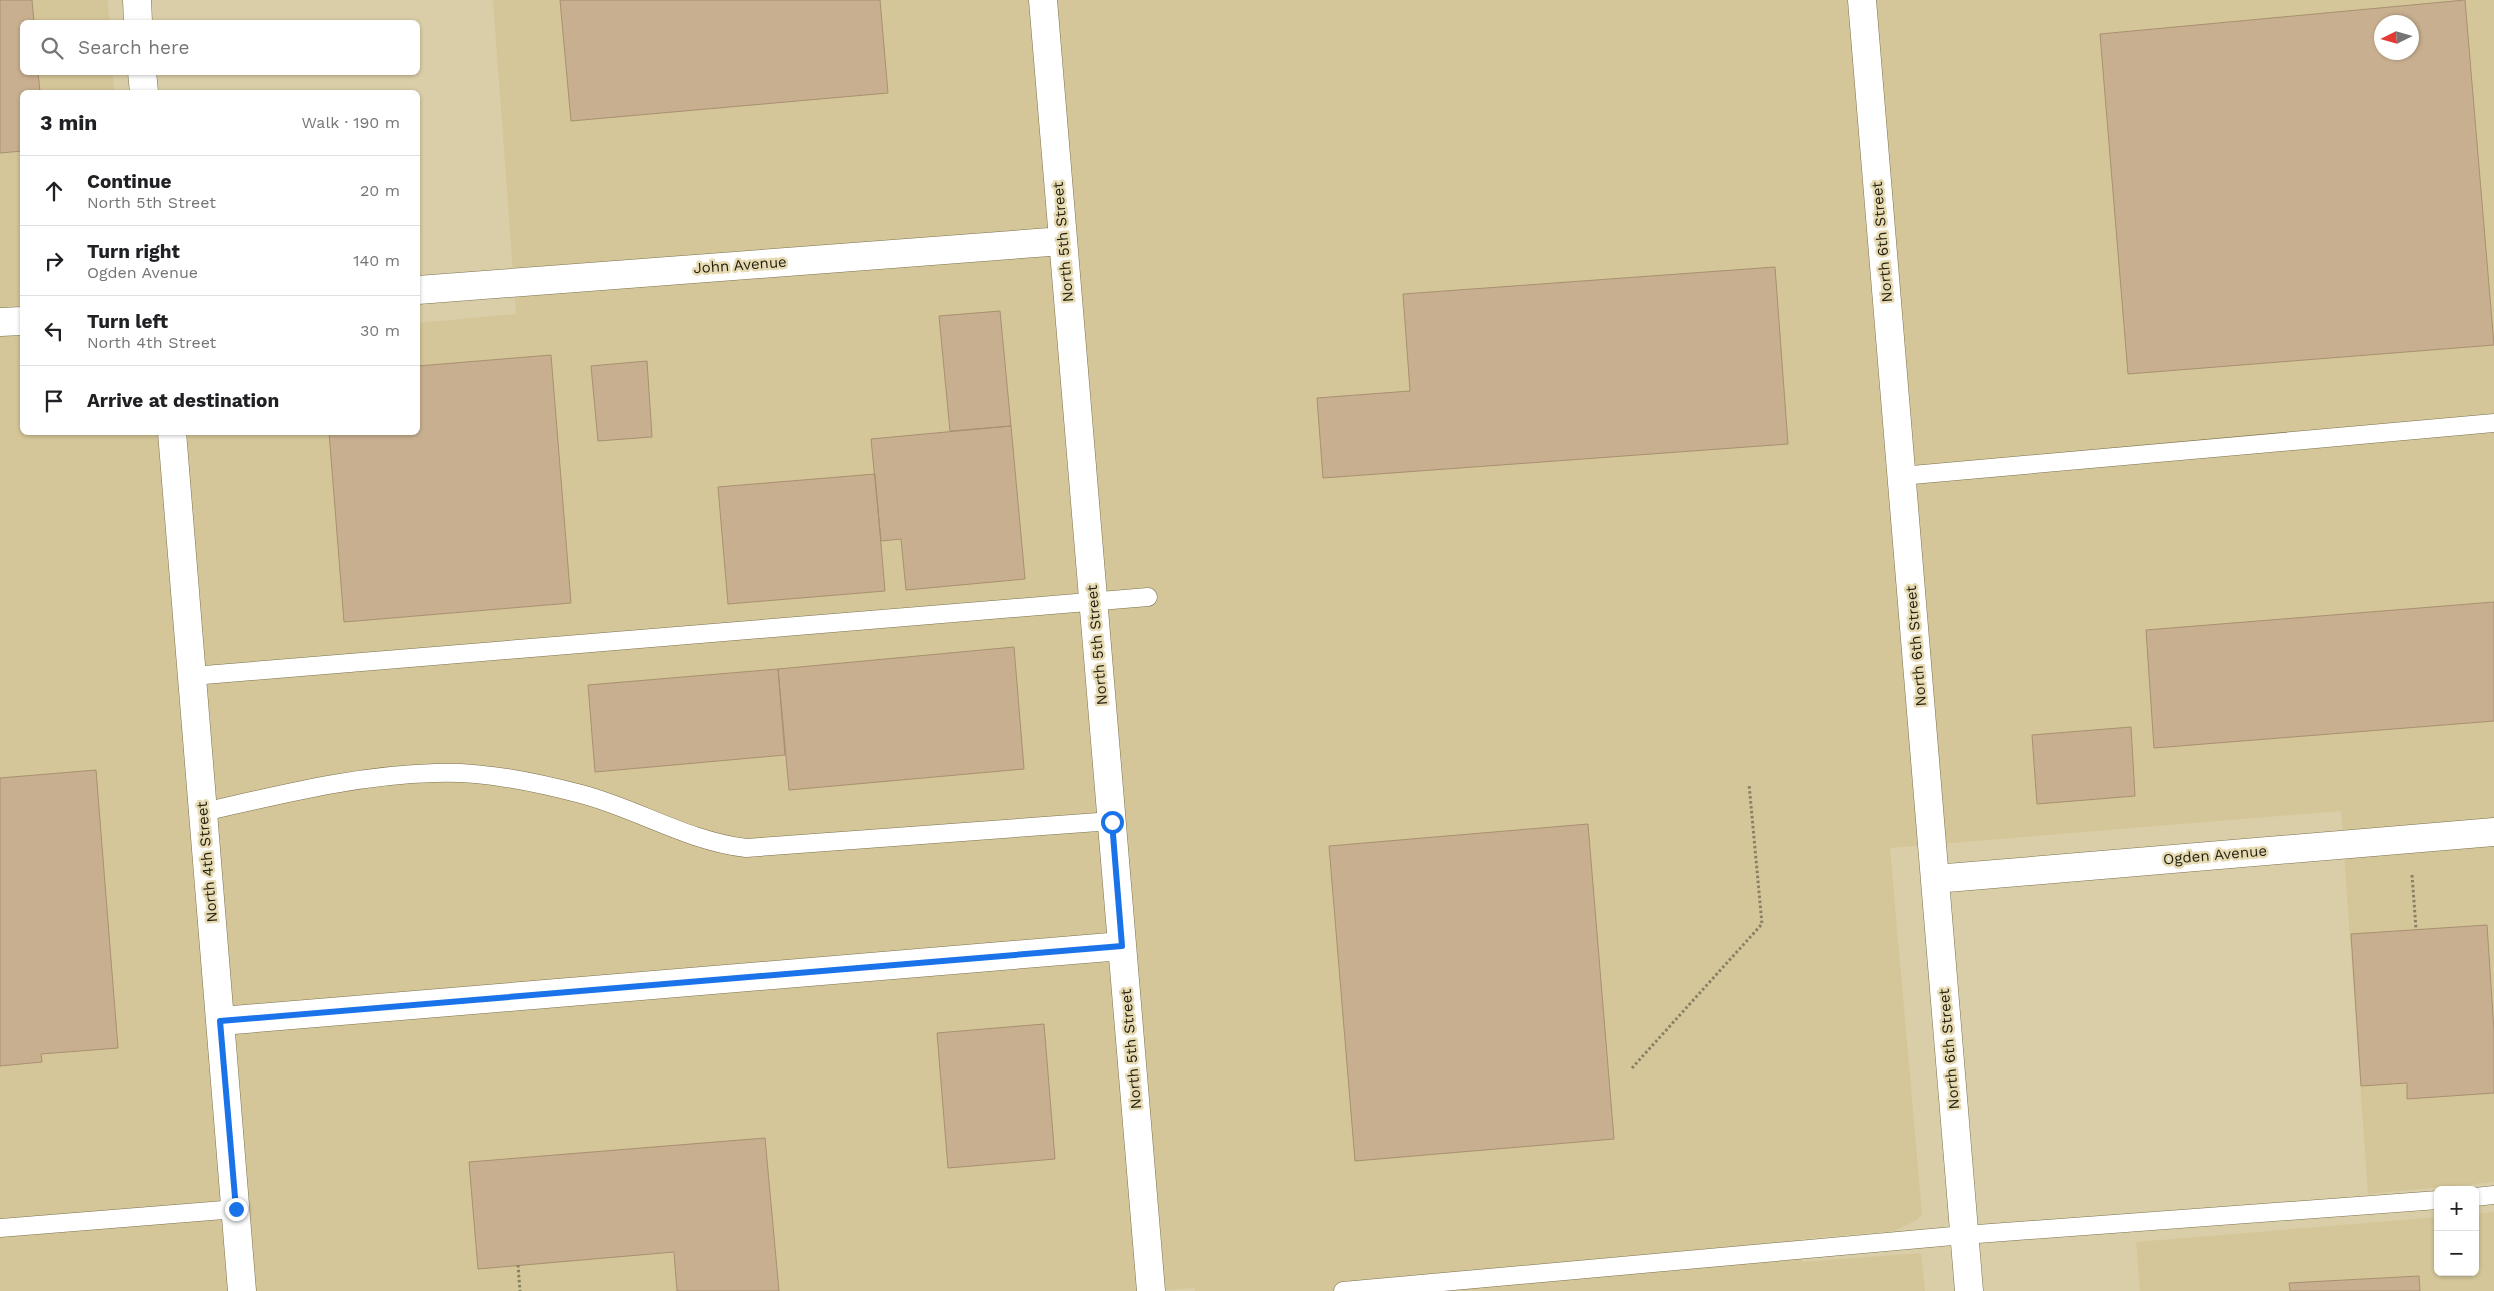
<!DOCTYPE html>
<html lang="en">
<head>
<meta charset="utf-8">
<style>
  body { margin:0; font-family:"Work Sans",sans-serif; background:#f6f6f6; color:#202124 }
  .controls { position:absolute; right:15px; bottom:15px; display:grid; overflow:hidden; border-radius:8px; box-shadow:0 1px 4px #0004 }
  .controls button { width:45px; height:45px; display:grid; place-items:center; padding:0; border:0; border-bottom:1px solid #e0e0e0; background:#fff; color:#202124; font:25px sans-serif }
  .compass { position:absolute; left:2374px; top:15px; width:45px; height:45px; border-radius:50%; background:#fff; box-shadow:0 1px 4px #0004; rotate:265deg }
  .stop { position:absolute; width:15px; height:15px; margin:-11px; border:4px solid #1a73e8; border-radius:50%; background:#fff }
  .stop.end { background:#1a73e8; border-color:#fff; box-shadow:0 1px 5px #0008 }
  .list { margin:0; padding:0; list-style:none }
  h2 { display:flex; justify-content:space-between; align-items:center; height:65px; margin:0; padding:0 20px; font-size:21px }
  h2 small { font-size:16px; font-weight:400; color:#757577 }
  .list li { display:grid; grid-template-columns:32px 1fr auto; gap:15px; align-items:center; box-sizing:border-box; height:70px; padding:0 20px; border-top:1px solid #e0e0e0 }
  .list b { display:block; font-size:19px; white-space:nowrap }
  .list p { margin:0; font-size:16px; white-space:nowrap; color:#757577 }
  .list em { font-size:16px; font-style:normal; color:#757577 }
  .icon { flex:none; width:28px; height:28px; fill:none; stroke:currentColor; stroke-width:2; stroke-linecap:round; stroke-linejoin:round }
  .map { position:relative; flex:none; width:2494px; height:1291px; overflow:hidden }
  .search { position:absolute; background:#fff; box-shadow:0 1px 4px #0004; left:20px; top:20px; width:400px; height:55px; display:flex; align-items:center; gap:12px; box-sizing:border-box; padding:0 18px; border-radius:8px; color:#757577; font-size:19px }
  .panel { position:absolute; background:#fff; box-shadow:0 1px 4px #0004; left:20px; top:90px; width:400px; height:345px; border-radius:8px }
  .map>svg:first-child { display:block }
  .built { fill:#d4c698; fill-rule:evenodd }
  .building { fill:#c8af8f; stroke:#a89070; fill-rule:evenodd }
  .lines { fill:none; stroke-linecap:round; stroke-linejoin:round }
  .lane-casing { stroke:#7c714d; stroke-width:19 }
  .street-casing { stroke:#7c714d; stroke-width:29 }
  .path { stroke:#888064; stroke-width:3; stroke-dasharray:2.5 2.5; stroke-linecap:butt }
  .lane { stroke:#fff; stroke-width:18 }
  .street { stroke:#fff; stroke-width:28 }
  .route { stroke:#1a73e8; stroke-width:6 }
  .labels { text-anchor:middle; dominant-baseline:central; stroke-width:5; stroke-linejoin:round; paint-order:stroke }
  .street-label { font-size:15px; fill:#221e0f; stroke:#e7dbb4 }
</style>
</head>
<body>
<div class="map">
<svg width="2494" height="1291" viewBox="0 0 2494 1291">
  <rect width="100%" height="100%" fill="#dacea8"/>
  <!-- built -->
  <path class="built" d="M0 0H108L109 22H22V72L113 73 114 92H22V432H418V323L516 314 493 0H2494V1182L2368 1194 2341 811 1890 848 1922 1214 1917 1220 1894 1231 1801 1239 1802 1262 1921 1253 1925 1291H1195L1194 1288 1152 1291H0ZM2382 22H2412V52H2382Z
    M2494 1212V1291H2140L2136 1242 2438 1217V1272H2475V1214Z"/>
  <!-- building -->
  <path class="building" d="M0 0H32L34 22H22V72H38L40 92H22V151L0 153Z
    M560 0H880L888 93 571 121Z
    M2465 0 2494 345 2128 374 2100 34ZM2382 22H2412V52H2382Z
    M1775 267 1788 444 1323 478 1317 398 1410 391 1403 294Z
    M1000 311 1011 426 950 431 939 316Z
    M551 355 571 603 344 622 329 432H418V366Z
    M647 361 652 437 598 441 591 366Z
    M1011 426 1025 579 906 590 901 539 881 541 871 439Z
    M875 474 885 591 728 604 718 487Z
    M2494 602V721L2154 748 2146 630Z
    M1014 647 1024 769 789 790 778 669Z
    M778 669 785 755 595 772 588 685Z
    M2131 727 2135 796 2037 804 2032 735Z
    M96 770 118 1048 41 1054 42 1062 0 1066V778Z
    M1588 824 1614 1139 1355 1161 1329 846Z
    M2487 925 2494 1031V1093L2407 1099V1083L2361 1086 2351 934Z
    M1044 1024 1055 1159 948 1168 937 1033Z
    M765 1138 779 1291H677L674 1252 478 1269 469 1162Z
    M2419 1276 2420 1291H2290L2289 1283Z"/>
  <g class="lines">
    <defs>
      <path id="lane" d="M1901 476 2494 423
        M192 676 1148 597
        M203 812C279 795 356 775 435 773 483 771 534 782 581 794 638 809 687 841 746 848L1112 821
        M2475 1197 2494 1195
        M0 1228 236 1209
        M1343 1291 1964 1235 2438 1200"/>
      <path id="street" d="M137 0 138 22
        M1043 0 1151 1291
        M1862 0 1969 1291
        M142 72 144 92
        M418 290 1063 241
        M0 322 22 321
        M172 432 242 1291
        M1935 879 2494 832
        M221 1021 1122 946"/>
    </defs>
    <!-- lane casing -->
    <use href="#lane" class="lane-casing"/>
    <!-- street casing -->
    <use href="#street" class="street-casing"/>
    <!-- path -->
    <path class="path" d="M2412 875 2416 929
      M1632 1068 1762 924 1749 784
      M518 1265 520 1291"/>
    <!-- lane -->
    <use href="#lane" class="lane"/>
    <!-- street -->
    <use href="#street" class="street"/>
  </g>
  <g class="lines">
    <!-- route -->
    <path class="route" d="M236 1209 220 1021 1122 946 1112 822"/>
  </g>
  <g class="labels">
    <!-- street labels -->
    <g class="street-label">
      <text transform="translate(1063 242) rotate(-95)">North 5th Street</text>
      <text transform="translate(1882 242) rotate(-95)">North 6th Street</text>
      <text transform="translate(740 265) rotate(-4)">John Avenue</text>
      <text transform="translate(1097 645) rotate(-95)">North 5th Street</text>
      <text transform="translate(1916 646) rotate(-95)">North 6th Street</text>
      <text transform="translate(2215 855) rotate(-5)">Ogden Avenue</text>
      <text transform="translate(207 862) rotate(-95)">North 4th Street</text>
      <text transform="translate(1131 1049) rotate(-95)">North 5th Street</text>
      <text transform="translate(1949 1049) rotate(-95)">North 6th Street</text>
    </g>
  </g>
</svg>
<div class="controls">
<button>+</button>
<button>−</button>
</div>
<svg class="compass" viewBox="-18 -18 36 36"><path d="M0-13l5 13h-10z" fill="#e53935"/><path d="M0 13l5-13h-10z" fill="#757577"/></svg>
<div class="stop" style="left:1112px;top:822px"></div>
<div class="stop end" style="left:236px;top:1209px"></div>
<div class="search"><svg class="icon" aria-label="search" viewBox="0 0 24 24"><circle cx="10" cy="10" r="6"/><path d="M15 15l6 6"/></svg>Search here</div>
<section class="panel">
<h2>3 min<small>Walk · 190 m</small></h2>
<ul class="list">
<li><svg class="icon" aria-label="ahead" viewBox="0 0 24 24"><path d="M12 20V5M6 11l6-6 6 6"/></svg><div><b>Continue</b><p>North 5th Street</p></div><em>20 m</em></li>
<li><svg class="icon" aria-label="right" viewBox="0 0 24 24"><path d="M7 20v-9h11M14 6l5 5-5 5"/></svg><div><b>Turn right</b><p>Ogden Avenue</p></div><em>140 m</em></li>
<li><svg class="icon" aria-label="left" viewBox="0 0 24 24"><path d="M17 20v-9H6M10 6l-5 5 5 5"/></svg><div><b>Turn left</b><p>North 4th Street</p></div><em>30 m</em></li>
<li><svg class="icon" aria-label="arrive" viewBox="0 0 24 24"><path d="M6 21V4h12l-3 4 3 4H6"/></svg><div><b>Arrive at destination</b></div></li>
</ul>
</section>
</div>
</body>
</html>
